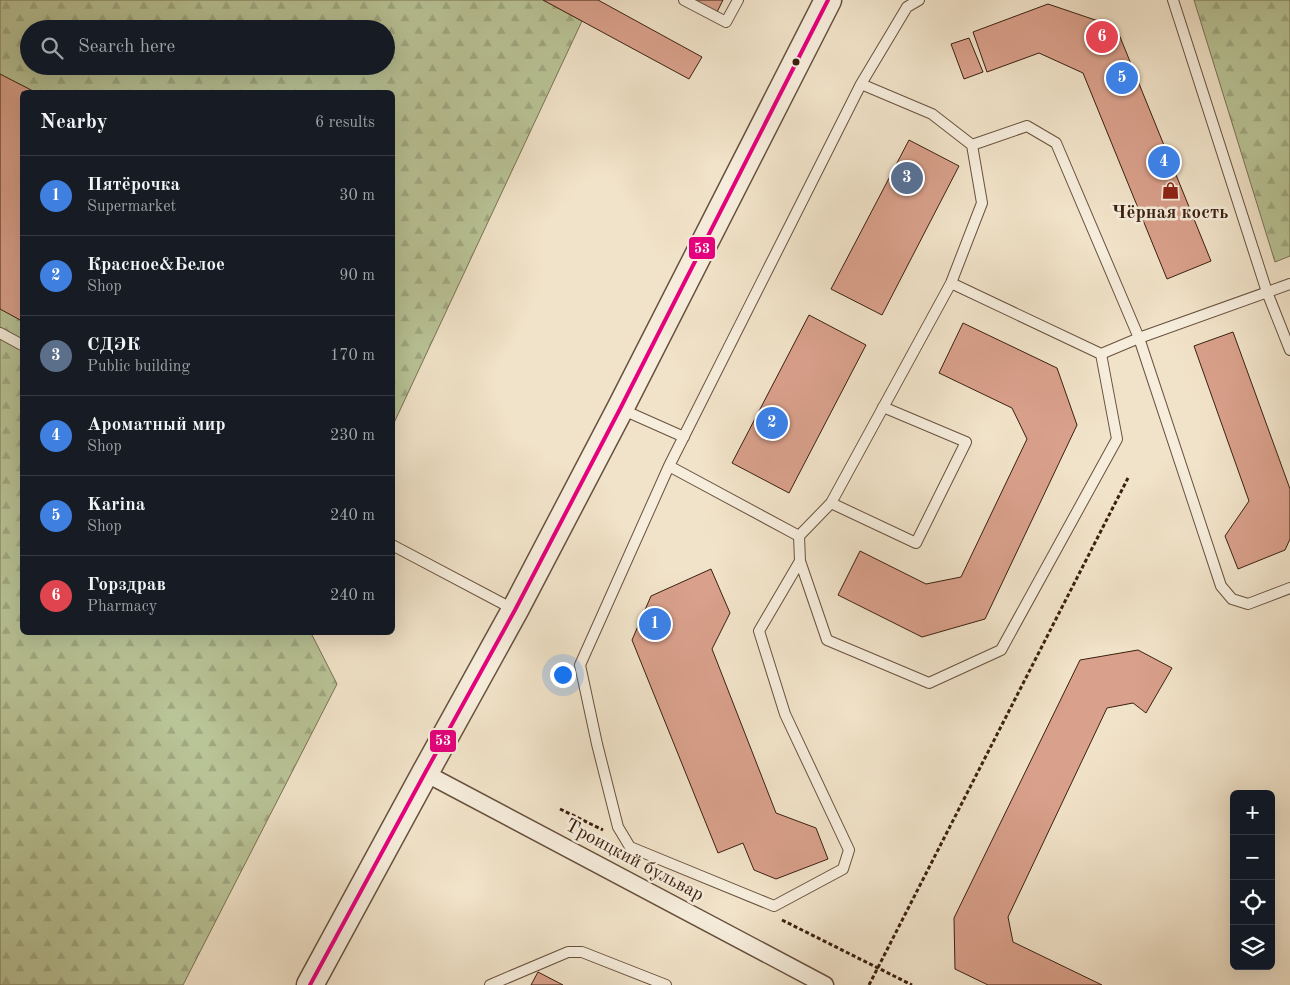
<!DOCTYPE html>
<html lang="en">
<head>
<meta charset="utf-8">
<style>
  body { margin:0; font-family:"Old Standard TT",serif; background:#20242c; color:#f1f3f6 }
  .controls { position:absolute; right:15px; bottom:15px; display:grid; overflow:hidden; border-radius:8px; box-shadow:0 5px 20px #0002 }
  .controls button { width:45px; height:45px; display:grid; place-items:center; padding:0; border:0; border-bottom:1px solid #363941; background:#171b24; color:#f1f3f6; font:25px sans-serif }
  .you { position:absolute; left:562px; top:674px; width:18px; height:18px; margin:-12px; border:4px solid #fff; border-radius:50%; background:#1a73e8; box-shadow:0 0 0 8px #1a73e833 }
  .badge { display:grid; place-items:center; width:32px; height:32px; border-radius:50%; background:#0f766e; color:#fff; font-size:16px; font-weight:700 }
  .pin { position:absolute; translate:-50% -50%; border:2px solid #fff; box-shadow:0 1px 5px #0006 }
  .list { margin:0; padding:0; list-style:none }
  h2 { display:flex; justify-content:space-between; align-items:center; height:65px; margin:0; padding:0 20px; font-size:21px }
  h2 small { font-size:16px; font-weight:400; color:#9ea1a6 }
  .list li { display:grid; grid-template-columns:32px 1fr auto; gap:15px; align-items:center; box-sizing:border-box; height:80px; padding:0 20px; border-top:1px solid #363941 }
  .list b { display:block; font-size:19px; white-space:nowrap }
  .list p { margin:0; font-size:16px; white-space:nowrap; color:#9ea1a6 }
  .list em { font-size:16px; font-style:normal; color:#9ea1a6 }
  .icon { flex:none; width:28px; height:28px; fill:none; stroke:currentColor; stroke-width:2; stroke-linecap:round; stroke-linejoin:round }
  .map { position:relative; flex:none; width:1290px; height:985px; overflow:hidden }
  .search { position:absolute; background:#171b24; box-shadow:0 5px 20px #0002; left:20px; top:20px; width:375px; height:55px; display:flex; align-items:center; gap:12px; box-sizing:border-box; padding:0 18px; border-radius:28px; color:#9ea1a6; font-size:19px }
  .panel { position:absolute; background:#171b24; box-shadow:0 5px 20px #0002; left:20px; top:90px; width:375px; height:545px; border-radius:8px }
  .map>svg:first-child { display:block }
  .forest { fill:url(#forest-firs); stroke:#7a7254; fill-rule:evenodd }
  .building { fill:#d9a08b; stroke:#3b2010 }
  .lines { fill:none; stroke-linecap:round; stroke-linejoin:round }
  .service-casing { stroke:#68513e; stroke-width:12 }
  .pedestrian-casing { stroke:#68513e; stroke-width:19 }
  .tertiary-casing { stroke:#68513e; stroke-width:29 }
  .path { stroke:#3b2010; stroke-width:3; stroke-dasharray:4 2.5; stroke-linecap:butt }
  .service { stroke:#f6eddc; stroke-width:10 }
  .pedestrian { stroke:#f6eddc; stroke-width:16 }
  .tertiary { stroke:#f6eddc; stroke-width:26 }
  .bus-1-casing { stroke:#f6eddc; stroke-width:8 }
  .bus-1 { stroke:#e5007d; stroke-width:4 }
  .bus-dot { fill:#3b2010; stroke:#f6eddc; stroke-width:2 }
  .labels { text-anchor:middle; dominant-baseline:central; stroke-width:5; stroke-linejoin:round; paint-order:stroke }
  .poi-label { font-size:19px; font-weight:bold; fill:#3b2010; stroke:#f6eddc }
  .street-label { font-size:19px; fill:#3b2010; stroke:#f6eddc }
  .line-badge { stroke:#f6eddc; stroke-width:2 }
  .badge-label { font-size:14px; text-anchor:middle; font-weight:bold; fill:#fff }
</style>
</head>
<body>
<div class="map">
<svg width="1290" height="985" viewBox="0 0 1290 985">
  <defs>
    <pattern id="forest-firs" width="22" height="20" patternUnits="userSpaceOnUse" patternTransform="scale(1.25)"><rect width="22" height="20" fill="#b9c497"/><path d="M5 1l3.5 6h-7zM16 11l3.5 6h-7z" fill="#a0a881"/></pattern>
  </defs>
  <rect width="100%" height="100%" fill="#f1e3c9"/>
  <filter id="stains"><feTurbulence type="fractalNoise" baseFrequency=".004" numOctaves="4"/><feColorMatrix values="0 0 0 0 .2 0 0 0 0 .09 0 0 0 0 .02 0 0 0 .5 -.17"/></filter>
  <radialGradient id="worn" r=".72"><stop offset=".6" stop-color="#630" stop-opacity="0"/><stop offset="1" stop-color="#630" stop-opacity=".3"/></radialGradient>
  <!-- forest -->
  <path class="forest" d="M0 0H543L582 21 393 425 392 92H22V632L311 633 337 684 183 985H0ZM29 29H386V66H29Z
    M1194 0H1290V256L1275 262Z"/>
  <!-- building -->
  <path class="building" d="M543 0H598L702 57 689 79Z
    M680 0H723L714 18Z
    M1048 4 1116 27 1211 261 1167 279 1083 73 1039 53 987 72 973 32Z
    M969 38 983 72 964 79 951 44Z
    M0 74 35 92H22V321L0 309Z
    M909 140 959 166 882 315 831 289Z
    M809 315 866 345 789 493 732 463Z
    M963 323 1057 368 1077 425 985 619 922 637 838 595 860 551 926 584 961 577 1027 439 1012 408 939 373Z
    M1233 332 1290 489V539L1285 550 1238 569 1225 536 1249 501 1194 346Z
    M711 569 730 613 712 649 776 813 816 828 828 859 776 879 754 870 743 843 718 853 632 640 651 596Z
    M1138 650 1172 668 1146 713 1133 703 1107 708 1008 917 1013 942 1102 985H988L955 969 954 918 1080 660Z
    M538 972 563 985H531Z"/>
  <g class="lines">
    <defs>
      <path id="service" d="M684 0 726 22 738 0
        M1173 0 1267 292 1290 350
        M861 84 932 114 972 145
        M951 283 1101 354 1139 338 1221 586 1232 599 1248 604 1290 588
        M0 333 22 345
        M621 409 684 437
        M669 466 861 84 907 7 919 0
        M831 503 916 543 966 442 883 407
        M799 536 669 466 580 665 597 744 618 827 630 847 774 906 843 869 849 850 785 714 759 631 800 561 799 536 831 503 951 283 982 203 972 145 1027 126 1056 143 1139 338 1290 284
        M392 545 515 610
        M800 561 827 640 929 683 1001 650 1117 439 1101 354
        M490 985 568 952H582L666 985"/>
      <path id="pedestrian" d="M425 773 825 985"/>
      <path id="tertiary" d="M310 985 425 773 515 610 620 409 828 0"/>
    </defs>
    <!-- service casing -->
    <use href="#service" class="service-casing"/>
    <!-- pedestrian casing -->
    <use href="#pedestrian" class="pedestrian-casing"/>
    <!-- tertiary casing -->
    <use href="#tertiary" class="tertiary-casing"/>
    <!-- path -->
    <path class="path" d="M560 809 603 830
      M782 920 912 985
      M869 985 1128 478"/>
    <!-- service -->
    <use href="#service" class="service"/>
    <!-- pedestrian -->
    <use href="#pedestrian" class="pedestrian"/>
    <!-- tertiary -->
    <use href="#tertiary" class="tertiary"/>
    <defs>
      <path id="bus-1" d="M310 985 425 773 515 610 620 409 828 0"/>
    </defs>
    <!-- bus-1 casing -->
    <use href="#bus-1" class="bus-1-casing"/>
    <!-- bus-1 -->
    <use href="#bus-1" class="bus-1"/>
  </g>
  <!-- icons -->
  <defs>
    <symbol id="shop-bare" viewBox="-9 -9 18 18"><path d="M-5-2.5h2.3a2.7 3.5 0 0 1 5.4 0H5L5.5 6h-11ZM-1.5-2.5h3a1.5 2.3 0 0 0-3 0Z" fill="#8f2418" stroke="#f6eddc" stroke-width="2.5" paint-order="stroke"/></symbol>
  </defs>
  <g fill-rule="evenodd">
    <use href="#shop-bare" x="1158" y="178" width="25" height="25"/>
  </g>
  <!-- markers -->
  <circle class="bus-dot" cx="796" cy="62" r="4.5"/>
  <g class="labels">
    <!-- poi labels -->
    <g class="poi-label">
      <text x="1170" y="213">Чёрная кость</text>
    </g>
    <!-- street labels -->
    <g class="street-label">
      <text transform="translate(634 861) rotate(28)">Троицкий бульвар</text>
    </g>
  </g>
  <g class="line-badge">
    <rect x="688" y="236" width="28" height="24" rx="5" fill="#e5007d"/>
    <rect x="429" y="729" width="28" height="24" rx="5" fill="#e5007d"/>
  </g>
  <g class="badge-label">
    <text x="702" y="253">53</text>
    <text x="443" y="745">53</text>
  </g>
  <rect width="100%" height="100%" filter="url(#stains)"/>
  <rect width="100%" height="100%" fill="url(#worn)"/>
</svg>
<div class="controls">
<button>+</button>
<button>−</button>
<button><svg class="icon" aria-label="locate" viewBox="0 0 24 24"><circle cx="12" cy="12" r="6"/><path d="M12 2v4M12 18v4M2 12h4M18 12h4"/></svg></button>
<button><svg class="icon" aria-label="layers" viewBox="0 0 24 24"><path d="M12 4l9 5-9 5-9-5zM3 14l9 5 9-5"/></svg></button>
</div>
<div class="you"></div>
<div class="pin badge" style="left:655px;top:624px;background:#3f7fe0">1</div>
<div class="pin badge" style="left:772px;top:423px;background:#3f7fe0">2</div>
<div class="pin badge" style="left:907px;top:178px;background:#5c6f8a">3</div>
<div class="pin badge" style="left:1164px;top:162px;background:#3f7fe0">4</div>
<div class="pin badge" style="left:1122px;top:78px;background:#3f7fe0">5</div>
<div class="pin badge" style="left:1102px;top:37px;background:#e0444e">6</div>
<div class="search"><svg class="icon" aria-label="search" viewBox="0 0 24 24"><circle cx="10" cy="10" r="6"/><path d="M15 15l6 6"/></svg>Search here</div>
<section class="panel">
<h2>Nearby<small>6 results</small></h2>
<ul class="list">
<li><span class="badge" style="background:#3f7fe0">1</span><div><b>Пятёрочка</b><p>Supermarket</p></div><em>30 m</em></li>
<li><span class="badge" style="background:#3f7fe0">2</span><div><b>Красное&amp;Белое</b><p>Shop</p></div><em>90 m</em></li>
<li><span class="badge" style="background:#5c6f8a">3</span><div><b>СДЭК</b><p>Public building</p></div><em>170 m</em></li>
<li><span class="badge" style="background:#3f7fe0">4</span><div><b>Ароматный мир</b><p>Shop</p></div><em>230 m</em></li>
<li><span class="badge" style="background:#3f7fe0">5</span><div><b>Karina</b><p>Shop</p></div><em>240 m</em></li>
<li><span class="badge" style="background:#e0444e">6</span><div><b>Горздрав</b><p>Pharmacy</p></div><em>240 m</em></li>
</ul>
</section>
</div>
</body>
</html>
